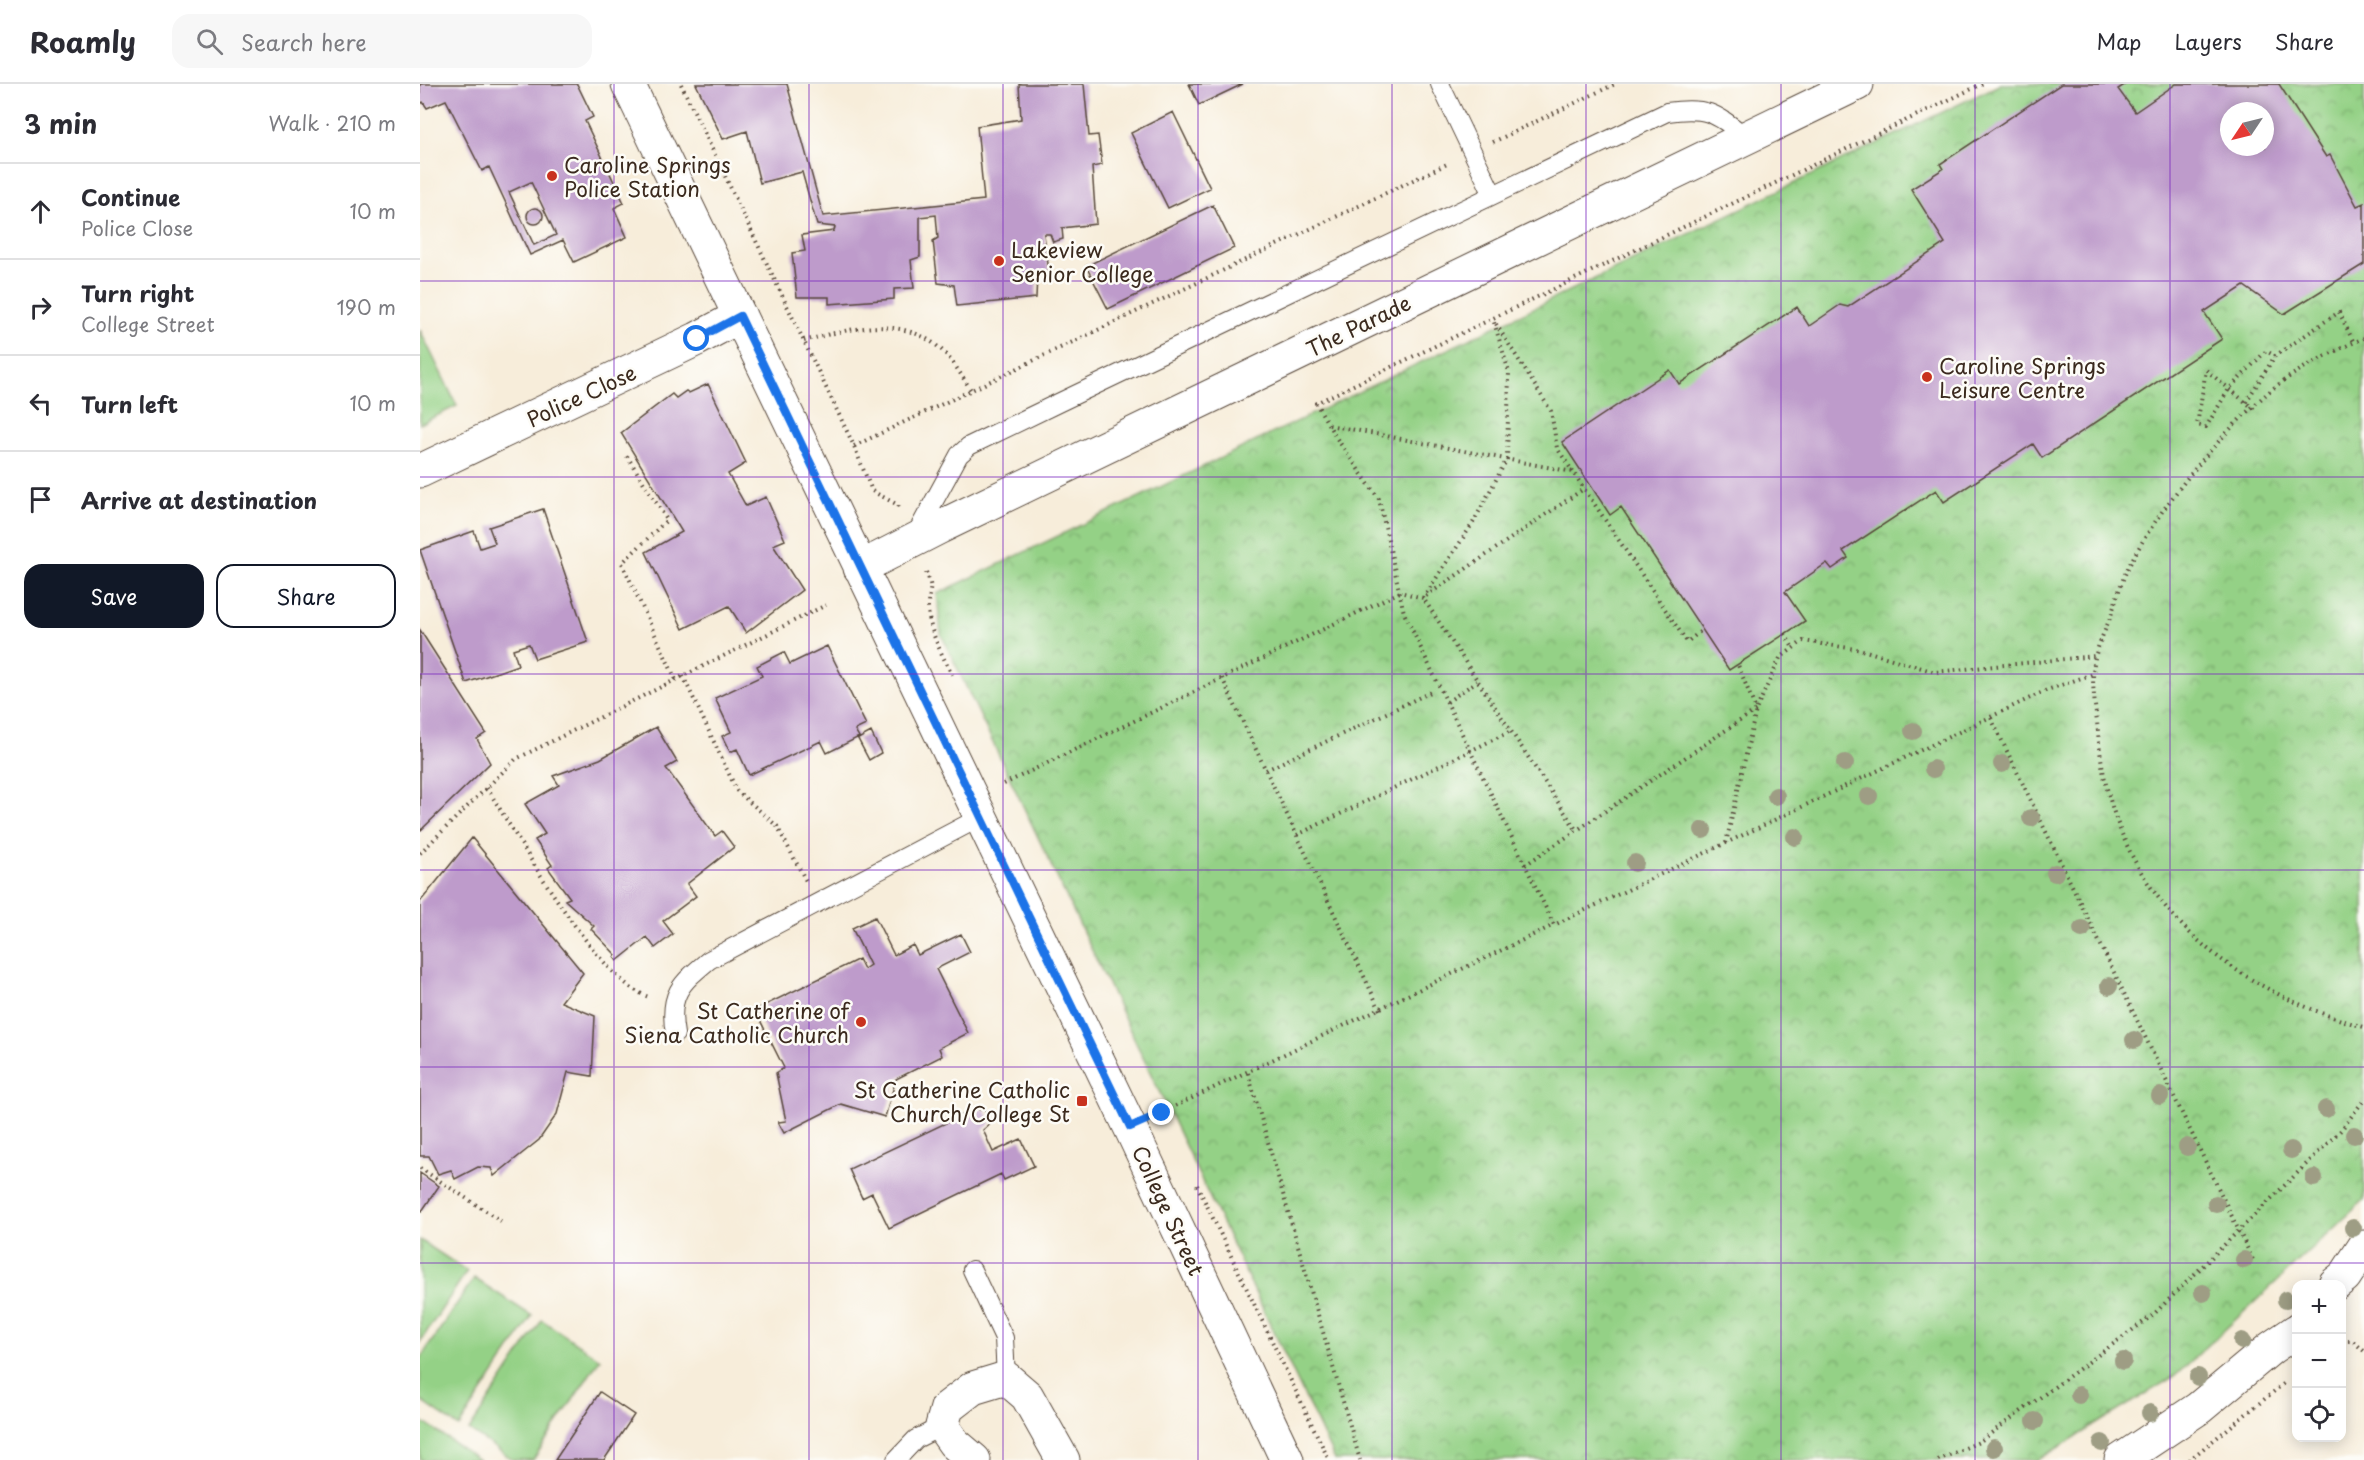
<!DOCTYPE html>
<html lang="en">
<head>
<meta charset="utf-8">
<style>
  body { margin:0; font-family:"Playpen Sans",sans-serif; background:#f7f7f7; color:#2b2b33 }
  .controls { position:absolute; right:18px; bottom:18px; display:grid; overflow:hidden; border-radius:12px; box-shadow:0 3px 15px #0003 }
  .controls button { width:54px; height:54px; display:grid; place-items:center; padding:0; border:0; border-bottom:2px solid #e1e1e2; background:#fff; color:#2b2b33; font:30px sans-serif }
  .compass { position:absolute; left:1800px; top:18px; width:54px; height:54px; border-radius:50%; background:#fff; box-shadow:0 3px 15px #0003; rotate:235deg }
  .stop { position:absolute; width:18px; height:18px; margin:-14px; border:4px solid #1a73e8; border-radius:50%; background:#fff }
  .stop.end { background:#1a73e8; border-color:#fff; box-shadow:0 2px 6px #0008 }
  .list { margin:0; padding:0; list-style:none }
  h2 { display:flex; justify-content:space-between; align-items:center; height:78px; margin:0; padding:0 24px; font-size:26px }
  h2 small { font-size:20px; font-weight:400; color:#7c7c81 }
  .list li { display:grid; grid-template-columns:39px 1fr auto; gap:18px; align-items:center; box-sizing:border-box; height:96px; padding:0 24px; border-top:2px solid #e1e1e2 }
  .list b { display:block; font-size:22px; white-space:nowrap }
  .list p { margin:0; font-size:20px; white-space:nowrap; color:#7c7c81 }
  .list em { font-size:20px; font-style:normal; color:#7c7c81 }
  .actions { display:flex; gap:12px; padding:18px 24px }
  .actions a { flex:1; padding:14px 0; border:2px solid #111827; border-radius:18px; text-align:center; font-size:21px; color:#111827 }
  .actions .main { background:#111827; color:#fff }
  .icon { flex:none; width:33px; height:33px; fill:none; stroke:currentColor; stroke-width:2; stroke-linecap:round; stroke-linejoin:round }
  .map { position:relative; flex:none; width:1944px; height:1376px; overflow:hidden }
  header { display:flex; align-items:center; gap:36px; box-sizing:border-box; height:84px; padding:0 30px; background:#fff; border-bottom:2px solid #e1e1e2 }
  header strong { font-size:28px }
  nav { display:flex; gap:33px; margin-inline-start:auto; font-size:21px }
  .search { width:420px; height:54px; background:#f7f7f7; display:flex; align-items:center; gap:15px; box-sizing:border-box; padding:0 21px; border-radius:18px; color:#7c7c81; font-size:22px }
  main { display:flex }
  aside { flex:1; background:#fff }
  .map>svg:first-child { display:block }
  .green { fill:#94d186; stroke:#687e52; stroke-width:1.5 }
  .park { fill:url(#park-crowns); stroke:#687e52; stroke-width:1.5; fill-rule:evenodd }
  .building { fill:#be9bcb; fill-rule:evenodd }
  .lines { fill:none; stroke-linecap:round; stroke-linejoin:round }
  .service-casing { stroke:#57473a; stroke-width:20 }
  .minor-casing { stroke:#57473a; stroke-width:35 }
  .path { stroke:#57473a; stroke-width:4; stroke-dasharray:1.5 4.5; stroke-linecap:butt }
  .service { stroke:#fff; stroke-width:18 }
  .minor { stroke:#fff; stroke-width:33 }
  .tree { fill:#9e9d84 }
  .route { stroke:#1a73e8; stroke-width:8 }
  .grid { fill:none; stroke:#7b2cbf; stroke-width:1.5; stroke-opacity:0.55 }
  .poi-dot { fill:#c8321e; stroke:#fdfcf7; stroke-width:2 }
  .labels { text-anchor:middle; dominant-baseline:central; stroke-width:5; stroke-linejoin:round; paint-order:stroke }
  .poi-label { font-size:21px; fill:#3b2a1e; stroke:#fdfcf7; text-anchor:start }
  .street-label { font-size:21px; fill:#3b2a1e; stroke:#fdfcf7 }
</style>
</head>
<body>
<header>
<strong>Roamly</strong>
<div class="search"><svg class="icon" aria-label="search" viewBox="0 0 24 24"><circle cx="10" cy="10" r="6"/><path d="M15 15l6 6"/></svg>Search here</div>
<nav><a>Map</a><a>Layers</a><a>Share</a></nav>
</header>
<main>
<aside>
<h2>3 min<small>Walk · 210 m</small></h2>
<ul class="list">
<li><svg class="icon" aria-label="ahead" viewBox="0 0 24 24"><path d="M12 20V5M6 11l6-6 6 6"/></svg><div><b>Continue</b><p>Police Close</p></div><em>10 m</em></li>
<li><svg class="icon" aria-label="right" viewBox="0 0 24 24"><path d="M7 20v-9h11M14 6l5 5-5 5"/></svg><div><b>Turn right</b><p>College Street</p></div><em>190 m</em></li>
<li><svg class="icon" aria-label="left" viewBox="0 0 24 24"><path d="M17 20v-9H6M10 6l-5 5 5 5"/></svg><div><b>Turn left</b></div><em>10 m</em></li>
<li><svg class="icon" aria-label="arrive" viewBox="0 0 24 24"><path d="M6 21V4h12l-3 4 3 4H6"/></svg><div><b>Arrive at destination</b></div></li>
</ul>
<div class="actions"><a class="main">Save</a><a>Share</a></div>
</aside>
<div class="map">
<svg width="1944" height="1376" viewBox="0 0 1944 1376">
  <defs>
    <pattern id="park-crowns" width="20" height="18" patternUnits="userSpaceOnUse" patternTransform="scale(1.5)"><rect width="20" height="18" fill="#94d186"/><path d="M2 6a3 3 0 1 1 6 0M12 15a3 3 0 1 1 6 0" fill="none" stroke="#7aaa6d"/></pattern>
  </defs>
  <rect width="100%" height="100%" fill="#fdfcf7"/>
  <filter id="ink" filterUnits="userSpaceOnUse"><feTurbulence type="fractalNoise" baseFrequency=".0167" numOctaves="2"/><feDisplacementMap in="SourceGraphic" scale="12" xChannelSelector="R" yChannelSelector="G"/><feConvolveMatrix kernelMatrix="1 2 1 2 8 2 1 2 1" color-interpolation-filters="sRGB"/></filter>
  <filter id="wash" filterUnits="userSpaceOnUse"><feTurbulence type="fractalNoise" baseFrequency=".008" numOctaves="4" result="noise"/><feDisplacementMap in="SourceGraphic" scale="24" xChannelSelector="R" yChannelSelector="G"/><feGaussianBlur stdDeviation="1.35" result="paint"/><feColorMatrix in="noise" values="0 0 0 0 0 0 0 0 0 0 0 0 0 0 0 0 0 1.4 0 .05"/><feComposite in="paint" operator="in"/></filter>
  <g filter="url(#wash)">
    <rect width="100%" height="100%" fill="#f7edda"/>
    <!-- green -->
    <path class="green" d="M0 246 37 322 0 340Z
      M0 1156 47 1187 0 1258Z
      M54 1194 112 1232 39 1343 0 1316V1275Z
      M122 1236 180 1275 113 1376H93L49 1346Z
      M0 1336 59 1376H0Z"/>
    <!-- park -->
    <path class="park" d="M1581 0H1944V1116L1755 1292 1618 1376H915L521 550 517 510ZM1809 27H1845V63H1809Z"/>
    <g id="blocks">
      <!-- building -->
      <path class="building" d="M0 0H157L173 33 165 37 204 119 194 124 207 153 154 178 143 156 110 171 69 83 62 87 26 16 7 24 3 18 0 20ZM111 98 136 151 114 161 89 108Z
        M276 0H367L403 132 564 116 557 42 601 35 599 0H664L669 52 678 51 682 81 672 83 676 140 642 144 643 155 633 158 630 150H624L629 188 617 190 616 214 537 222 534 201 518 199 513 157 518 154 516 131 500 133V173L491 176 494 204 474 205V215L409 220V213H377L372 169 385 167 382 151 414 147 415 143 397 141 382 88 340 99 327 47 303 55Z
        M769 0H823L779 21Z
        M1641 0H1706L1698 5 1715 28 1756 0H1859L1906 73 1910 71 1937 122 1944 119V180L1864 230 1824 202 1784 228 1802 255 1622 374 1613 360 1524 418 1516 406 1423 467 1428 474 1412 485 1407 479 1365 508 1385 537 1309 586 1201 423 1190 431 1142 358 1250 286 1259 300 1377 223 1389 242 1420 221 1428 223 1525 159 1491 105 1523 85 1520 80ZM1809 27H1845V63H1809Z
        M753 28 790 104 748 124 711 49Z
        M793 121 814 164 688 225 666 182Z
        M107 132a8 8 0 1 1 16 0a8 8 0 1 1-16 0Z
        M288 300 326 379 308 390 326 422 346 413 365 456 353 461 382 506 326 549 309 522 263 545 226 468 262 448 201 349 252 310 256 314 266 307 269 309Z
        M123 425 168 558 115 575 109 560 93 565 98 581 46 599 0 466 54 447 60 464 75 459 69 443Z
        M0 546 66 649 57 655 70 679 0 747Z
        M407 562 446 641 435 646 439 653 407 669 401 657 329 691 317 665 310 668 302 652 311 648 295 614 342 592 337 582 364 568 370 580Z
        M236 643 257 678 246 684 295 752 302 747 314 763 267 800 276 812 243 837 253 850 235 864 227 853 197 877 194 873 196 871 171 845 174 842 145 816 150 814 128 784 132 781 115 756 125 750 105 720 139 701 133 692 180 675Z
        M451 648 461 669 449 676 438 655Z
        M52 754 163 889 141 918 175 932 172 992 148 988 137 1030 119 1056 74 1092 71 1084 58 1083 35 1095 31 1086 18 1090 9 1072H0V818Z
        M455 833 474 871 493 861 498 871 541 850 550 868 516 885 548 949 519 964 522 972 476 995 465 1033 421 1020 364 1049 358 1038 366 1037 356 989 364 984 335 926 439 875 444 885 450 881 432 844Z
        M557 1024 560 1026 564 1024 571 1039 563 1046 573 1068 601 1055 614 1082 584 1096 581 1090 469 1144 452 1109 442 1114 429 1085Z
        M0 1089 19 1102 2 1127 0 1125Z
        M180 1308 214 1331 184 1376H135Z"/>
    </g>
  </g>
  <g filter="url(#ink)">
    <use href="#blocks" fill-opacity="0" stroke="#57473a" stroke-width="1.5"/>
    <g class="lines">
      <defs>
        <path id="service" d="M1020 0 1073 111
          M495 452 539 371 549 362 638 319 1247 28C1287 22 1295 29 1326 53
          M255 950C248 911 260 900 289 876L561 733
          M552 1186 584 1254 586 1294
          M476 1376 496 1355 522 1342"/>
        <path id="minor" d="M208 0 710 1043 867 1376
          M0 387 277 255 320 232
          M440 484 520 443 1437 0
          M1915 1200 1925 1192 1944 1163
          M554 1376 534 1359 522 1342 527 1324 553 1304 586 1294 607 1312 643 1376
          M1701 1376 1779 1324 1851 1264 1876 1247"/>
      </defs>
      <!-- service casing -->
      <use href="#service" class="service-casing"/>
      <!-- minor casing -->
      <use href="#minor" class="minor-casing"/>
      <!-- path -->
      <path class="path" d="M261 0 434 362 452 407 478 421 480 426
        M1562 0 896 319 915 352 959 415 984 529 1134 841 1627 606 1673 590
        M1073 58 1195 0
        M1076 240 1131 327 1137 364 1153 388
        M1944 254C1912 268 1877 285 1850 307 1800 350 1736 426 1707 486 1700 501 1696 518 1690 534 1685 547 1678 560 1675 574 1670 597 1676 624 1678 648 1691 808 1797 901 1944 943
        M384 257C427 245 479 231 517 262 532 274 541 291 551 306
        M1826 318 1855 272 1919 228 1934 259
        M1834 325 1786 286 1777 341 1786 343 1809 305 1846 267 1855 272
        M909 341 1153 388 1267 558 1282 546
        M434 362 1029 79
        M207 372 247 436 202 479 256 596
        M506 488C514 507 509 503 508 520 507 544 522 570 532 591
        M1006 512 1165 404
        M1003 514 1053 439 1087 375 1089 288 1073 235
        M1365 550 1373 564
        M263 592 317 707 357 742 386 797
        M802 594 960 926
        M1027 618 1057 597
        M1571 634 1833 1176
        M846 686 1013 607
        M584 700 980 508 1003 514 1157 747
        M67 704C98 753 178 898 229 913
        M877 751 1091 647
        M1306 759 1336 626 1360 574 1383 557 1442 566 1515 588 1675 572
        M0 769 96 675 406 521
        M1105 781 1336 626 1318 581
        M828 989 940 1376
        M739 1030 1134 841
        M0 1084 81 1137
        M777 1101 909 1376
        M1922 1257H1933L1944 1267
        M1518 1376 1559 1358 1733 1231 1921 1046 1944 1016
        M1769 1376 1867 1297"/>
      <!-- service -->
      <use href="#service" class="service"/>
      <!-- minor -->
      <use href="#minor" class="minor"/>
    </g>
    <!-- trees -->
    <g class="tree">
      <circle cx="1493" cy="647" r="9"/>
      <circle cx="1425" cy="679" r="9"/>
      <circle cx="1582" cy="680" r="9"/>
      <circle cx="1513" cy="685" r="9"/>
      <circle cx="1356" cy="712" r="9"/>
      <circle cx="1449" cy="712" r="9"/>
      <circle cx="1611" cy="734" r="9"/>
      <circle cx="1283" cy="746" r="9"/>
      <circle cx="1375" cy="753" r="9"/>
      <circle cx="1215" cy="779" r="9"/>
      <circle cx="1635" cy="789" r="9"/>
      <circle cx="1662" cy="845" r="9"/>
      <circle cx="1689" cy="902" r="9"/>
      <circle cx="1714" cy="956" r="9"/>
      <circle cx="1740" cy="1012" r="9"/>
      <circle cx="1906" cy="1025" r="9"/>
      <circle cx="1934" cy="1051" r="9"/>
      <circle cx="1767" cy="1063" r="9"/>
      <circle cx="1871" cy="1066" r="9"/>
      <circle cx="1894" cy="1094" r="9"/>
      <circle cx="1796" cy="1120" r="9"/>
      <circle cx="1933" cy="1144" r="9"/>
      <circle cx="1824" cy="1176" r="9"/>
      <circle cx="1783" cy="1209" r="9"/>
      <circle cx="1866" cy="1216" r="9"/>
      <circle cx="1822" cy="1257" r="9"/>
      <circle cx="1703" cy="1277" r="9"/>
      <circle cx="1778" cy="1293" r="9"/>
      <circle cx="1659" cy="1311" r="9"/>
      <circle cx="1730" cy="1329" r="9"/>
      <circle cx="1615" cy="1337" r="9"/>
      <circle cx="1682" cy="1359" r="9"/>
      <circle cx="1574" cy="1364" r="9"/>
    </g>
  </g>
  <g class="lines" filter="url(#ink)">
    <!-- route -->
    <path class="route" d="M277 255 320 232 710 1043 742 1029"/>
  </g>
  <!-- grid -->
  <path class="grid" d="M194 0V1376M389 0V1376M583 0V1376M778 0V1376M972 0V1376M1166 0V1376M1361 0V1376M1555 0V1376M1750 0V1376M0 197H1944M0 393H1944M0 590H1944M0 786H1944M0 983H1944M0 1179H1944"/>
  <!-- markers -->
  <g class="poi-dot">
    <circle cx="132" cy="92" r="6"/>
    <circle cx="579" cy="177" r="6"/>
    <circle cx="1507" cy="293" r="6"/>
    <circle cx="441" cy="938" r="6"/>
    <rect x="656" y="1011" width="12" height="12" rx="3"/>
  </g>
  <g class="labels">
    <!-- poi labels -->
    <g class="poi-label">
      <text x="144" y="80">Caroline Springs<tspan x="144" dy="24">Police Station</tspan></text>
      <text x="591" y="165">Lakeview<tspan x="591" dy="24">Senior College</tspan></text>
      <text x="1519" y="281">Caroline Springs<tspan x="1519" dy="24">Leisure Centre</tspan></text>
      <text x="429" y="926" text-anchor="end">St Catherine of<tspan x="429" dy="24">Siena Catholic Church</tspan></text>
      <text x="650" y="1005" text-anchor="end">St Catherine Catholic<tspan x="650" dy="24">Church/College St</tspan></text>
    </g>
    <!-- street labels -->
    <g class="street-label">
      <text transform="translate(938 241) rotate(-26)">The Parade</text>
      <text transform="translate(161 311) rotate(-25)">Police Close</text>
      <text transform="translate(749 1126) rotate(65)">College Street</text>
    </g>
  </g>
</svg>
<div class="controls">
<button>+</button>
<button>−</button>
<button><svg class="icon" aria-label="locate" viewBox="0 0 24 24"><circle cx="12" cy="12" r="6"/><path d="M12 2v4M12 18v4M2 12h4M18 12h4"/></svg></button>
</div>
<svg class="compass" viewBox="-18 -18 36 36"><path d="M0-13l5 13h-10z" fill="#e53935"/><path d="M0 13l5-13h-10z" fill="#7c7c81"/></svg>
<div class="stop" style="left:277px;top:255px"></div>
<div class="stop end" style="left:742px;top:1029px"></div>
</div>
</main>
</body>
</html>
